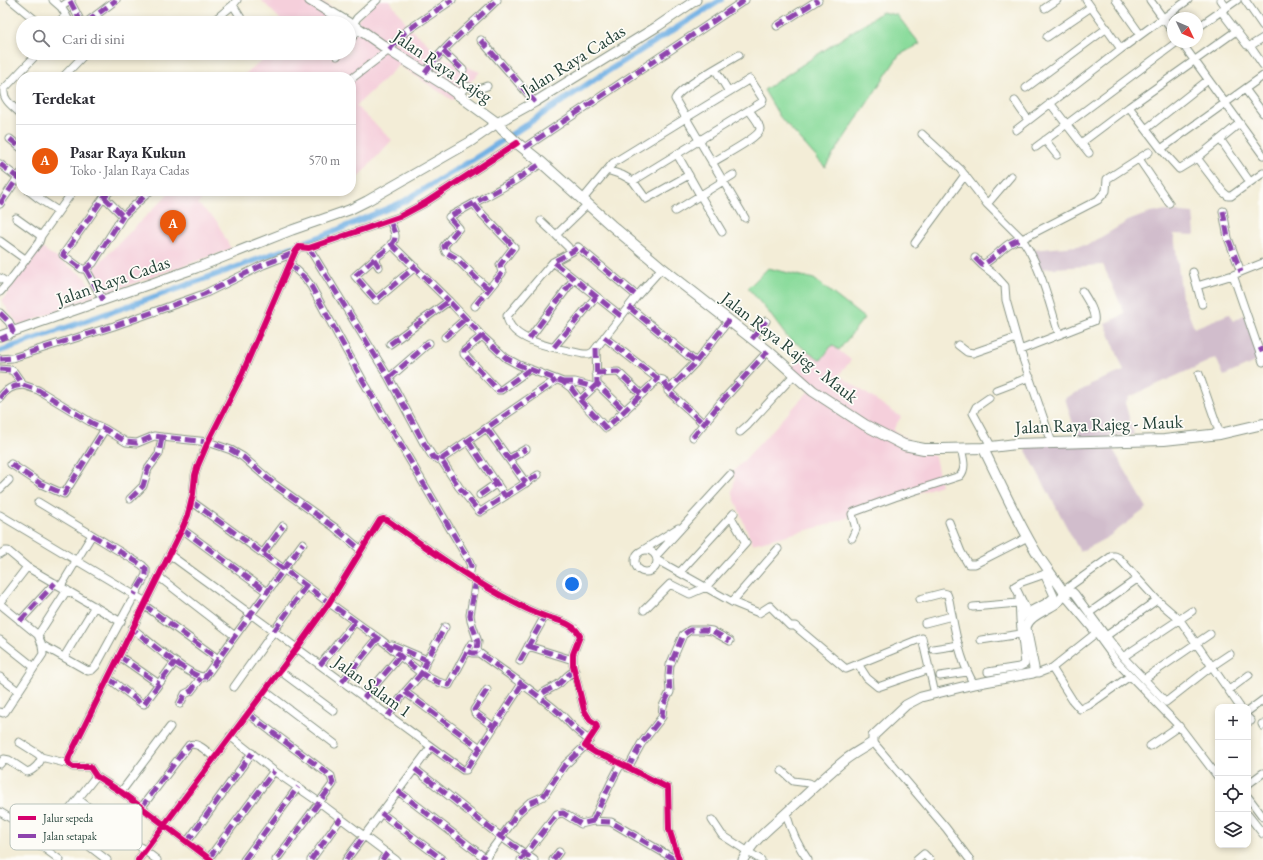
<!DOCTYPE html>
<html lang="id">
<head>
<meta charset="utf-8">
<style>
  body { margin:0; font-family:"EB Garamond",serif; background:#f7f7f7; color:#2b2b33 }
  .controls { position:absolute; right:12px; bottom:12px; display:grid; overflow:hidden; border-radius:8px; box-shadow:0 2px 6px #0003 }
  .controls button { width:36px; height:36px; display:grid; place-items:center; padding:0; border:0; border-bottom:1px solid #e1e1e2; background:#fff; color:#2b2b33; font:20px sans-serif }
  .compass { position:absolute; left:1167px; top:12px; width:36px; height:36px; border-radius:50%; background:#fff; box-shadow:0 2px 6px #0003; rotate:134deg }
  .you { position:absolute; left:572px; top:584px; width:14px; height:14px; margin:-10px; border:3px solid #fff; border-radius:50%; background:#1a73e8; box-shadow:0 0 0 6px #1a73e833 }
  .badge { display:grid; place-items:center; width:26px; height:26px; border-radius:50%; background:#ea580c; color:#fff; font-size:13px; font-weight:700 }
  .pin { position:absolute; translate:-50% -33px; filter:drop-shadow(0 1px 2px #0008) }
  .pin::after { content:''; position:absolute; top:21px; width:14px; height:12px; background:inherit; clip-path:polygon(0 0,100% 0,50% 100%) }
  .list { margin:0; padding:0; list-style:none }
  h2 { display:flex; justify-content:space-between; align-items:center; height:52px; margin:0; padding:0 16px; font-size:17px }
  h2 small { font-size:13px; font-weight:400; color:#7c7c81 }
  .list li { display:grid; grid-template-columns:26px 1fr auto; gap:12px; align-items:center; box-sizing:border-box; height:72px; padding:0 16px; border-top:1px solid #e1e1e2 }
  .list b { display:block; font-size:15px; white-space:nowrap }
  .list p { margin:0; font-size:13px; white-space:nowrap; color:#7c7c81 }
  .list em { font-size:13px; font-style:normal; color:#7c7c81 }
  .icon { flex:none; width:22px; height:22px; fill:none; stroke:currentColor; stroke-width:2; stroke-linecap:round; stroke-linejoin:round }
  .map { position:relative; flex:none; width:1263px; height:860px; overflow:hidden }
  .search { position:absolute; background:#fff; box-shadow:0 2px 6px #0003; left:16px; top:16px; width:340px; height:44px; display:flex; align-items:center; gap:10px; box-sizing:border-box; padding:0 14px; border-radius:22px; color:#7c7c81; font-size:15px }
  .panel { position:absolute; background:#fff; box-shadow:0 2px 6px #0003; left:16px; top:72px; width:340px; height:124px; border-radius:16px }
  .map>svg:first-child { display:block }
  .built { fill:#f5cfdb }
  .industrial { fill:#d1bdcc }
  .green { fill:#8adb9b; stroke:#548c68 }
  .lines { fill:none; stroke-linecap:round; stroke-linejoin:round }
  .canal { stroke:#71b0e4; stroke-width:6 }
  .minor-casing { stroke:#899586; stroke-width:9 }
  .tertiary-casing { stroke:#899586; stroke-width:11 }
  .secondary-casing { stroke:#899586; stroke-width:12 }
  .minor { stroke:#fff; stroke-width:7 }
  .tertiary { stroke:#fff; stroke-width:9 }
  .secondary { stroke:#fff; stroke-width:10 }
  .quiet { stroke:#8e44ad; stroke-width:5; stroke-dasharray:10 5; stroke-linecap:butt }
  .cycleway-casing { stroke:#fdfcf7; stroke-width:8 }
  .cycleway { stroke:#d6006c; stroke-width:6 }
  .labels { text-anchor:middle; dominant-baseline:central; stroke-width:3.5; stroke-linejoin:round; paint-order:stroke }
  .street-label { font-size:18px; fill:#1f3d34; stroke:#fdfcf7 }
  .key { fill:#fdfcf7; stroke:#bac3bc; stroke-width:1 }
  .key-label { font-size:11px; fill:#1f3d34 }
</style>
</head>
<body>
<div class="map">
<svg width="1263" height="860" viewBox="0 0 1263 860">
  <rect width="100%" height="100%" fill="#fdfcf7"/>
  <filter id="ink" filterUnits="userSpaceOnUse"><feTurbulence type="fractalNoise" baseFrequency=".025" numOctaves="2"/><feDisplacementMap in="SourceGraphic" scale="8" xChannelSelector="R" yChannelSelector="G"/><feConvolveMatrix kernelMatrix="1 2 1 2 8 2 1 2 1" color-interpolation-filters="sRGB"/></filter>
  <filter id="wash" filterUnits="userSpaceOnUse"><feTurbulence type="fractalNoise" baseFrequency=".012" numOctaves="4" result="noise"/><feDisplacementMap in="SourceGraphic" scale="16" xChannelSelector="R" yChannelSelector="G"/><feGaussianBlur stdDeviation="0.9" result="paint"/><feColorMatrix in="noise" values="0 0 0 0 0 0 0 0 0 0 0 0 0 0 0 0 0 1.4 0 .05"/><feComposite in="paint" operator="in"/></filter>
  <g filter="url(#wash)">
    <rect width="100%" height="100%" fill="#f3edd7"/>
    <!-- built -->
    <path class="built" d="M261 0H318L356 22 376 0H389L411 29 444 58 480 72 452 100 399 65 356 106 392 140 352 184 351 77H241L262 61 265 53H349V23H278L280 19Z
      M171 191H193L201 200 198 204 216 220 231 249 101 295 90 272Z
      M39 246 85 277 95 296 19 326 2 301Z
      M832 345 851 360 839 375 901 417 893 430 935 457 941 485 827 525 752 544 732 492 735 479 732 473 809 391 786 374 806 350 821 360Z"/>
    <!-- industrial -->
    <path class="industrial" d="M1168 211 1193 213 1195 235 1174 234 1182 297 1194 328 1229 314 1233 321 1244 315 1261 359 1224 376 1216 358 1129 397 1125 403 1134 435 1109 436 1114 451 1147 508 1108 537 1080 552 1021 441 1077 437 1065 398 1090 386V384L1124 371 1105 323 1125 314 1103 265 1038 269 1032 250 1088 245 1128 221 1149 213Z"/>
    <!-- green -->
    <path class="green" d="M882 12 897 15 920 44 899 55 825 167 780 117 764 90Z
      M768 268 814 279 864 318 839 350 832 345 821 360 787 337 770 314 748 288Z"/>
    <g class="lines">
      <!-- canal -->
      <path class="canal" d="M0 351 165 293 328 234 403 202 482 154 600 76 721 0"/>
    </g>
  </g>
  <g filter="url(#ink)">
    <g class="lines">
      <defs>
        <path id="minor" d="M11 0 39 23
          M53 0 61 7
          M1086 0 1121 49
          M1116 0 1140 34
          M1150 0 1173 32
          M1221 0 1226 7
          M1245 0 1263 26
          M70 1 80 20 84 23 87 22 116 0
          M233 5 244 23
          M1045 8 1057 0
          M1221 11 1247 45 1250 46 1263 38
          M66 15 70 23
          M58 23 66 15 61 7 71 0
          M211 23 233 5 237 0
          M352 26 357 18 377 0
          M777 26 818 0
          M1197 28 1237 0
          M1047 37 1091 7
          M481 40 535 102
          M349 41 359 29
          M1181 42 1263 155
          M1250 46 1263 65
          M443 51 463 70
          M337 56 340 53
          M715 69 729 92
          M425 73C444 45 473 24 497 0
          M63 77 86 53
          M351 79 389 50 405 32 452 0
          M1026 88 1107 28
          M1245 89 1263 113
          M458 96 466 86 476 90 487 86
          M1015 101 1028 120
          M1050 103 1081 143 1129 107 1236 31
          M1129 107 1161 149 1179 169 1197 158 1240 123
          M21 114C14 107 2 100 4 89L38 53
          M1146 129 1208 80
          M1016 130 1121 49 1188 0
          M922 134 960 169 987 204 1022 239
          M10 139 21 148
          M1220 139 1250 182
          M1045 140 1057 155
          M1081 143 1089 153
          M1036 147 1177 42
          M524 148 745 0
          M1161 149 1263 76
          M677 154 700 195 722 232
          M1197 158 1223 192 1228 196H1231L1263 173
          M1139 159 1169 203
          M712 163C720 157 759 138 760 129 760 123 752 115 749 110
          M0 164 18 178
          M607 170 622 175 633 181 762 102 763 99 750 79 686 118 675 99C679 88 727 62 739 55
          M633 181 646 199 689 175
          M29 191 38 198
          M43 191 38 198 58 211
          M110 191 104 197 63 255 82 269H86L93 263 123 216
          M104 197 123 216 150 191
          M583 199 613 163 686 118 745 218
          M0 204 21 173
          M474 204 481 213 514 247 500 265 502 273 475 306
          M987 204 1011 176
          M675 211 733 175
          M1223 211 1228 238 1241 272
          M16 218 41 236
          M541 221 556 235
          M0 241 25 259
          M915 243 965 175
          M391 244 449 301
          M568 247 556 235 588 204
          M309 248 389 378 425 445 433 457 442 461 459 487 477 509 480 512 482 511 538 475
          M975 258 982 265C997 258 1005 241 1022 239
          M374 259 355 276 376 300 415 267
          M553 262 621 316
          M290 264 305 278 311 286 362 379 468 559 471 566 469 577
          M982 265 996 276 1005 286 1006 300 1020 350 1052 443
          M379 267 374 259C380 254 396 245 395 236 395 231 391 225 390 220
          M86 269 103 300
          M1193 272 1197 286
          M1233 275 1263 362
          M0 278 8 283 39 242 41 236 73 191
          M489 289 477 279 456 258 446 252 444 246 459 228 449 217 514 181 542 163
          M0 292 8 283
          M637 296 578 247 573 251 553 262 507 316C510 343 562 349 583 354H589L593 352 637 296 662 268
          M1202 304 1197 286 1233 275 1263 263
          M629 307 696 362 668 391
          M0 313 9 322 13 331 9 335
          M1059 334C1049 303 1041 266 1022 239L1098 200 1106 191 1107 179 1149 152
          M482 336 464 351V354L498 390H501L530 369
          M445 337 465 319
          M604 337 658 379 663 380 668 388V391L704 424
          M529 339 574 279
          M752 339 766 321
          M390 344 449 301 482 336 506 358 519 365 563 382 571 388 580 400 597 384
          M958 345 967 352 973 353 1016 338
          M554 347 596 297
          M596 348 597 384 625 411
          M1020 350 1094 321C1096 312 1087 299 1082 291
          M0 359 12 358 114 326 204 294 263 265 291 254H294
          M696 362 729 320
          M0 369 11 370 14 372 23 385 38 390 92 423 105 429 126 442 137 443 154 436 162 437 208 442 231 450 243 457 274 484 334 527 361 550
          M596 373 618 372 641 394
          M1199 374 1220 434
          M389 378 429 343
          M563 382H575L594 387
          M996 390 1030 377
          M0 398C6 389 12 386 23 385
          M989 398 976 407 973 413 991 446
          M580 400 606 428 658 379
          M487 429 526 483
          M740 432 748 425 794 375
          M693 437 722 401 768 351
          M468 441 505 496
          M509 459 526 449
          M442 461 443 458 556 380
          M11 464 41 484 64 494 105 429
          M0 489 9 480
          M480 495 497 483
          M130 499 143 486 148 469 159 454 162 437
          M191 501C255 547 317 595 381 640 403 656 421 680 449 685L471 644
          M38 502 142 565 146 569V575L133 598
          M0 515 146 602
          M949 522 961 552 968 564H975L1028 537
          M182 529 267 592
          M852 538 856 529 852 514 854 512 895 497 960 476C967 468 963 458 961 448
          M635 561a11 11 0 1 1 22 0a11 11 0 1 1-22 0Z
          M643 550 678 528
          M263 553 283 526
          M0 554 5 551H8L27 567 121 622
          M170 555 463 770H466L522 684
          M656 556 730 475
          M657 560 732 602 759 613 770 606 790 626H795L846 669 922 638 935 694
          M680 572 734 513
          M159 577 235 636
          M476 580 470 615 471 621 478 642 477 650 479 653
          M61 586 92 535
          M67 590 38 635 42 645 88 671 92 670 96 666 131 602
          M1063 591 1112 556H1115L1119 558 1157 600 1180 620 1240 707
          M1019 598 1020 620
          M920 599 943 593 947 594C950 600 950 608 952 615 956 638 962 665 974 684
          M0 602 27 567
          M732 602 778 549
          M0 604 38 635
          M144 605 218 659
          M973 607 1018 603
          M644 610 670 584 690 594 706 587 746 543 731 517
          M1027 611 1015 586 1022 582 1048 573
          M1089 613 1137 579
          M20 621 55 583
          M925 623 952 616
          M132 628C145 638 191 679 205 677L303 543
          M1106 636 1157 600
          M0 640 34 667
          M981 640 1021 634
          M392 645 427 660
          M528 646 573 660
          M933 649 959 645
          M468 651 472 653H479C505 672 532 690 557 711 568 720 576 733 590 740
          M119 656 159 684
          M64 657 95 606
          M1123 657 1192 611
          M520 661 545 616
          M858 664 867 678 878 687 930 669
          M320 665 355 622
          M1052 668 1073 701 1080 709 1089 705 1130 676
          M280 671 334 711
          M988 672 1019 667 1025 664 1020 620C1030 606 1046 607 1054 596L1044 574
          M1033 673H1039L1052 668 1096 633
          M940 676 967 672
          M0 677 18 691
          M108 678 141 703 144 704 175 662
          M1144 679 1210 634
          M342 682 378 638
          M234 687 306 586
          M487 690 474 710 475 713 494 727
          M1229 690 1249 675
          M265 691 335 744
          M405 692 480 748
          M543 693C549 689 555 687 560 683 565 679 568 673 575 671
          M364 698 400 656
          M180 704 185 694 191 691 201 678
          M1248 711 1263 700
          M0 712 3 713 5 712 43 654 42 645
          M248 714 331 776 333 784 276 860
          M388 716 405 692 421 674 427 660 445 627
          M1248 718 1251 721
          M1262 724 1263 726
          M230 736 274 771 319 802 396 860
          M873 742 946 828 970 860
          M1150 746 1179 726
          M41 757 69 764
          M0 764 4 759 9 760 27 772C33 771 41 763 41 757L38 754 19 742
          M628 768 641 744 662 717 663 706 670 692 669 676 670 665 683 635 690 630H705L712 631 730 641
          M415 769 501 837 534 860
          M782 771 793 781 809 783 815 786
          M1218 777 1179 726 1117 662 1096 633 1064 595 1073 592 1075 594 1106 636 1123 657 1166 702 1212 666 1230 654
          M1248 784 1263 773
          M398 791 485 858
          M121 792 170 727
          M1248 797 1263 817
          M78 799 157 860
          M141 808 189 745C198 741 208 753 215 758
          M0 812 15 821 28 833
          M381 813 443 860
          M786 813C791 831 797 845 808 860
          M1248 815 1263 834
          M712 820 722 835 761 860
          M593 821C602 802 610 783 621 764
          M59 823 107 860
          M187 842 252 753
          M209 858 274 771
          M60 860 29 837 28 833 43 815H46L59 823 96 776
          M138 860 297 648 329 603 380 520 383 519 387 520C430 550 473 582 521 606 529 610 538 614 547 617 559 621 574 623 580 636L573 654V665L584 710 590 720 596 724 597 728 585 746 596 753 608 757 668 788 669 829 679 860
          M211 860 121 792 96 776 90 767H73L70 765 68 762 69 757 182 529 188 515 193 494 195 475 198 465 208 442 239 381 295 252 299 247 309 248 399 217 425 203 517 143
          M244 860 298 787
          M311 860 341 818
          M346 860 431 747
          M382 860 387 853
          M484 860 513 821 517 814 529 803 544 796 564 766 585 746
          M521 860 557 814 563 813 581 824 593 821 611 822 676 860
          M553 860 559 852
          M917 860 924 854 930 860"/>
        <path id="tertiary" d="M0 336 196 268 292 230 349 210 367 201 470 142 497 123 535 102 658 26 696 0
          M743 860C753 840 770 828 786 813 806 795 824 777 845 760 854 753 864 748 873 742V736L906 705 921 697 974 684 1033 673 1034 668 1026 628C1028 613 1056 609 1064 595L1063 591C1055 579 1046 567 1038 555 1017 521 1001 484 983 448"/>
        <path id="secondary" d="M310 0 348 23
          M349 24 359 29 389 50 445 85 497 123 502 129 517 143 542 163 611 225 662 268 768 351 813 391 865 425 904 445 924 449H942L983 448 1016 444 1164 440 1220 434 1263 424"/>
      </defs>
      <!-- minor casing -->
      <use href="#minor" class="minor-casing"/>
      <!-- tertiary casing -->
      <use href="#tertiary" class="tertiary-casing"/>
      <!-- secondary casing -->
      <use href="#secondary" class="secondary-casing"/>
      <!-- minor -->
      <use href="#minor" class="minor"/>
      <!-- tertiary -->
      <use href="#tertiary" class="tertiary"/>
      <!-- secondary -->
      <use href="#secondary" class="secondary"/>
      <!-- quiet -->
      <path class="quiet" d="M70 1 80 20 84 23 87 22 116 0
        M777 26 818 0
        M481 40 535 102
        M389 50 405 32 452 0
        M443 51 463 70
        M425 73C444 45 473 24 497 0
        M10 139 21 148
        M524 148 745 0
        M0 164 18 178
        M110 191 104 197 63 255 82 269H86L93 263 123 216
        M104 197 123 216 150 191
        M0 204 21 173
        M474 204 481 213 514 247 500 265 502 273 475 306
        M1223 211 1228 238 1241 272
        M391 244 449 301
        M309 248 389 378 425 445 433 457 442 461 459 487 477 509 480 512 482 511 538 475
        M975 258 982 265C997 258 1005 241 1022 239
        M374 259 355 276 376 300 415 267
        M290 264 305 278 311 286 362 379 468 559 471 566 469 577
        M379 267 374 259C380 254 396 245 395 236 395 231 391 225 390 220
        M86 269 103 300
        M489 289 477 279 456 258 446 252 444 246 459 228 449 217 514 181 542 163
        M629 307 696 362 668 391
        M0 313 9 322 13 331 9 335 0 339
        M621 316 553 262 573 251 578 247 637 296
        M482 336 464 351V354L498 390H501L530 369
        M445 337 465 319
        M604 337 658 379 663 380 668 388V391L704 424
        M529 339 574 279
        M752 339 766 321
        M390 344 449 301 482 336 506 358 519 365 563 382 571 388 580 400 597 384
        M554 347 596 297
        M596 348 597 384 625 411
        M1259 351 1263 349
        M0 359 12 358 114 326 204 294 263 265 291 254H294
        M696 362 729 320
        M0 369 11 370 14 372 23 385 38 390 92 423 105 429 126 442 137 443 154 436 162 437 208 442 231 450 243 457 274 484 334 527 361 550
        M596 373 618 372 641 394
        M389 378 429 343
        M563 382H575L594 387
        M0 398C6 389 12 386 23 385
        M580 400 606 428 658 379
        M487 429 526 483
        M693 437 722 401 768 351
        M468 441 505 496
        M509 459 526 449
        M442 461 443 458 556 380
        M11 464 41 484 64 494 105 429
        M480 495 497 483
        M130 499 143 486 148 469 159 454 162 437
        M191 501C255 547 317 595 381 640 403 656 421 680 449 685L471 644
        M182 529 267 592
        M92 535 142 565 146 569V575L134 595
        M263 553 283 526
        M476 580 470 615 471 621 478 642 477 650 479 653
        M144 605 218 659
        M20 621 55 583
        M131 631 132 628C145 638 191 679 205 677L303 543
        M274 631 306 586
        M392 645 427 660
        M528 646 573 660
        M468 651 472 653H479C505 672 532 690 557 711 568 720 576 733 590 740
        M119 656 159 684
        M520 661 545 616
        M320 665 355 622
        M108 678 141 703 144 704 175 662
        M342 682 378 638
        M487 690 474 710 475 713 494 727
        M405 692 480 748
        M543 693C549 689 555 687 560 683 565 679 568 673 575 671
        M364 698 400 656
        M180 704 185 694 191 691 201 678
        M248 714 331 776 333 784 276 860
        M388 716 405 692 421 674 427 660 445 627
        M431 747 463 770H466L522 684
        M628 768 641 744 662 717 663 706 670 692 669 676 670 665 683 635 690 630H705L712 631 730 641
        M415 769 501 837 534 860
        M398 791 485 858
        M141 808 185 749 192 744
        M381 813 443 860
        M593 821C602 802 610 783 621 764
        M501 837 517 814 529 803 542 798 564 766 585 746
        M187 842 252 753
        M209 858 274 771
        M244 860 298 787
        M311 860 341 818
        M346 860 364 836
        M382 860 387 853
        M521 860 557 814 563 813 581 824 593 821 611 822 676 860
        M553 860 559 852"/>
      <defs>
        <path id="cycleway" d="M138 860 297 648 329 603 380 520 383 519 387 520C430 550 473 582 521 606 529 610 538 614 547 617 559 621 574 623 580 636L573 654V665L584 710 590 720 596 724 597 728 585 746 596 753 608 757 668 788 669 829 679 860
          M211 860 121 792 96 776 90 767H73L70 765 68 762 69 757 182 529 188 515 193 494 195 475 198 465 208 442 239 381 295 252 299 247 309 248 399 217 425 203 517 143"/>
      </defs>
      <!-- cycleway casing -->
      <use href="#cycleway" class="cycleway-casing"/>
      <!-- cycleway -->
      <use href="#cycleway" class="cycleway"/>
    </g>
  </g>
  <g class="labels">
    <!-- street labels -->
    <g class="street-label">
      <text transform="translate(573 60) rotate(-32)">Jalan Raya Cadas</text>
      <text transform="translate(443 66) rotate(34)">Jalan Raya Rajeg</text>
      <text transform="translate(113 280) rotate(-19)">Jalan Raya Cadas</text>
      <text transform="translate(790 347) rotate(38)">Jalan Raya Rajeg - Mauk</text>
      <text transform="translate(1099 424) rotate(-2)">Jalan Raya Rajeg - Mauk</text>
      <text transform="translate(373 686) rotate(36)">Jalan Salam 1</text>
    </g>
  </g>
  <!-- legend -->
  <rect x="10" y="804" width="132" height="46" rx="6" class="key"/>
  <rect x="18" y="816" width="18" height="4" fill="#d6006c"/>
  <rect x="18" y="834" width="18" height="4" fill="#8e44ad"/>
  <g class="key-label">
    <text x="43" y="822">Jalur sepeda</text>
    <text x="43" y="840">Jalan setapak</text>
  </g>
</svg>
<div class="controls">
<button>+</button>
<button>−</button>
<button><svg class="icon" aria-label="locate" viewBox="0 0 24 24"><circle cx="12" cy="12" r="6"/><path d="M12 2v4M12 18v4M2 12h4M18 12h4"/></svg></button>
<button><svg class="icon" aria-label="layers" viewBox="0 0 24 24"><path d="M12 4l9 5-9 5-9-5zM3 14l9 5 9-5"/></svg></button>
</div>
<svg class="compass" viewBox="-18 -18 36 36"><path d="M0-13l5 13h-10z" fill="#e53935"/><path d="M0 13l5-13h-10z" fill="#7c7c81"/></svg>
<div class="you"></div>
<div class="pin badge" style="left:173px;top:243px">A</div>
<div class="search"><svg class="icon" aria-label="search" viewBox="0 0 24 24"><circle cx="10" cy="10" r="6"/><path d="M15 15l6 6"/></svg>Cari di sini</div>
<section class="panel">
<h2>Terdekat<small></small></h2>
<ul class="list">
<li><span class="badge">A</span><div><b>Pasar Raya Kukun</b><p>Toko · Jalan Raya Cadas</p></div><em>570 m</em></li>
</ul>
</section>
</div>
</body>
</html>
